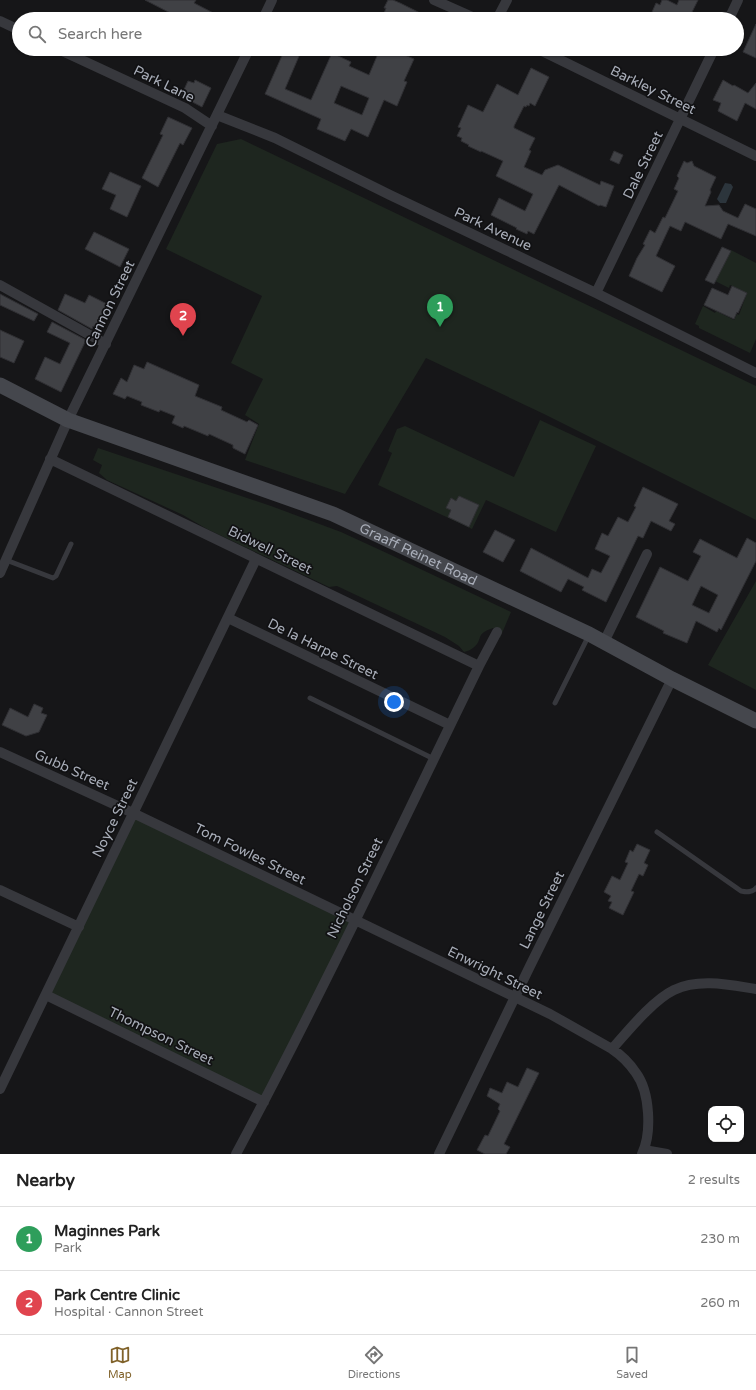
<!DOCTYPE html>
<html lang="en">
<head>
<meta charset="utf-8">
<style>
  body { margin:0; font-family:"Varela Round",sans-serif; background:#f2f2f2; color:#222 }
  .controls { position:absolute; right:12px; bottom:12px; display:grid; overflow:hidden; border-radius:8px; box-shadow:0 1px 3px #0004 }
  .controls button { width:36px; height:36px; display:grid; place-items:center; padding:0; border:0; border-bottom:1px solid #e0e0e0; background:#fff; color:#222; font:20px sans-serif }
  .you { position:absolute; left:394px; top:702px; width:14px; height:14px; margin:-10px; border:3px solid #fff; border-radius:50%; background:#1a73e8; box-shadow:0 0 0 6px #1a73e833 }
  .badge { display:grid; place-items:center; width:26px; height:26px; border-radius:50%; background:#80622a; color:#fff; font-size:13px; font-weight:700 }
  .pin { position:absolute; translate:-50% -33px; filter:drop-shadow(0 1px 2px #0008) }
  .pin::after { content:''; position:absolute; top:21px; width:14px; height:12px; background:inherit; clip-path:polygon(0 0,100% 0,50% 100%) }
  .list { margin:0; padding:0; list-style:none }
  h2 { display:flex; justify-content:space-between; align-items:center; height:52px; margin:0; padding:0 16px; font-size:17px }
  h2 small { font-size:13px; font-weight:400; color:#767676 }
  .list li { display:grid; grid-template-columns:26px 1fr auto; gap:12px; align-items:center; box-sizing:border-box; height:64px; padding:0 16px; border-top:1px solid #e0e0e0 }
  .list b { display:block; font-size:15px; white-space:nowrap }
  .list p { margin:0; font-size:13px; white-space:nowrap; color:#767676 }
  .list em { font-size:13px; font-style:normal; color:#767676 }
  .icon { flex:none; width:22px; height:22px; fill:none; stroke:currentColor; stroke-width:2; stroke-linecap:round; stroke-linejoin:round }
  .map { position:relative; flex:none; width:756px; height:1154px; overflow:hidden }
  .search { position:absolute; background:#fff; box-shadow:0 1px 3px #0004; left:12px; right:12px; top:12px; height:44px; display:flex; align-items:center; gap:10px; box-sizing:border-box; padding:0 14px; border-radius:22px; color:#767676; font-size:15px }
  .sheet { height:180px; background:#fff }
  nav { display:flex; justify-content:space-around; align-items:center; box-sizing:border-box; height:56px; border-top:1px solid #e0e0e0; background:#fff; font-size:11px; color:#767676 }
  nav a { display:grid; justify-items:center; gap:2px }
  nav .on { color:#80622a }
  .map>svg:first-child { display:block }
  .green { fill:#1e261f }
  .water { fill:#2c353c }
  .building { fill:#404145; stroke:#303034; fill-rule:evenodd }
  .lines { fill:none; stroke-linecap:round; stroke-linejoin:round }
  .service { stroke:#37383d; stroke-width:5 }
  .minor { stroke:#37383d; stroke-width:10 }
  .secondary { stroke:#45474d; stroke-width:15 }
  .labels { text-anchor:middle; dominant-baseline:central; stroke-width:3.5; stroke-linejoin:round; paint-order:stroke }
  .street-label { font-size:14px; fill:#a8adb8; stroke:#111113 }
</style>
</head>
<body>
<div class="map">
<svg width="756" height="1154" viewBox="0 0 756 1154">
  <rect width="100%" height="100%" fill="#161618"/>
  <!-- green -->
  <path class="green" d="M241 139 756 386V520L544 414 426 358 345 494 245 460 259 424 245 415 263 379 231 363 262 296 166 249 217 144Z
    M731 250 756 263V339L750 353 699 328V326L695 324 703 306 715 313 716 311 734 320 737 314 739 315 747 293 730 285 729 288 715 281Z
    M540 420 596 446 556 532 486 500 472 529 378 485 392 453 388 451 397 429 405 426 514 477Z
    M98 448 271 506 341 532 391 555 511 612 500 638 497 630 493 628C474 634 484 640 473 648 471 650 467 651 464 652L459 646 445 637 337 586 329 587 207 529 183 515 107 480 99 473 102 465 93 460Z
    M756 581V690L708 665Z
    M133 813 355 921 264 1102 46 995Z"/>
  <!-- water -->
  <path class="water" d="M725 183 731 184 733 187 726 203H720L717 199Z"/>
  <!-- building -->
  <path class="building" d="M145 0H196L194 3 225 19H182Z
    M388 0H393L400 3 432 19H382L386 8H384Z
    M662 0H667L677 5 679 0H698L692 12 707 19H649L656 3 660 5Z
    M756 24V58L743 52Z
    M285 49H302L285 89 311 100 332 53 351 62 349 66 369 75 380 49H391L414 59 404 81 407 82 397 106 384 100 368 137 351 129 345 141 317 129 321 119 265 94ZM341 86 369 98 362 115 334 103Z
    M531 68 549 77 535 106 530 103 529 106 527 105 526 107 524 106 514 126V128L535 138 529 150 531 151 524 167 542 175 545 170 558 165 600 185 601 181 614 186 606 207 600 205 599 206 559 185 534 234 528 231 527 234 516 229 517 228 491 215 499 198 525 211 533 194 496 176 503 161 481 151V152L468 146 469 145 461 141 462 138 457 136 461 128 458 127 468 105 483 112 497 84 518 95Z
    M195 80 211 88 202 107 181 96 188 81 194 83Z
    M723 80 733 86 734 85 748 93 756 83V109L745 103 737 121 718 111 721 103 713 100Z
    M168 117 192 128 183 145 180 143 158 187 142 178 163 135 160 134Z
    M614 151 623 155 619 164 610 160Z
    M684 161 687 163 692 161 694 166 716 177 710 190 711 192 705 206 719 205 723 211 738 218 745 204 756 209V236L728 224 721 239 685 222 681 231 670 226 656 256 675 266 662 292 629 276 637 258 645 245 643 244 650 230 655 233 663 217 665 218 678 191 674 189 679 178 677 176Z
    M110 172 141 186 127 217 110 209 116 195 102 189Z
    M94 232 129 249 120 267 85 249Z
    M722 247 731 251 714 284 705 280Z
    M732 286 747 293 738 313 737 312 734 319 704 305 712 288 728 295Z
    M0 294 38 314 34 321 0 305Z
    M65 294 85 303 89 295 107 304 96 328 93 326 92 329 58 310Z
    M52 322 86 340 61 392 35 379 45 357 60 364 70 343 47 332Z
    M0 330 24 341 14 363 0 357Z
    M147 362 199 385 195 396 222 407 221 410 247 422 249 420 258 425 245 454 233 448V445L209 434 208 436 184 426 183 428 172 423 175 416 160 410 159 412 141 405 142 402 127 396 125 399 113 394 121 378 127 382 134 365 144 369Z
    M643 487 678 504 669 521 675 524 671 531 651 521 643 538 638 536 606 602 582 590 584 587 568 579 561 592 520 571 531 548 588 578 592 569 601 573 610 556 595 549 602 533 608 536 618 517 628 522 636 507 634 506Z
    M459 496 479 505 469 527 448 517 451 510 446 508 451 498 456 501Z
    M495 530 515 540 503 562 483 552Z
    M747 538 756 543V561L721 630 719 628 717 632 696 621 687 643 663 633 664 631 636 617 660 567 688 581 701 556 693 552 700 539 737 558ZM701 586 718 595 709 613 692 605Z
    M34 704 43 708 41 713 47 715 39 732 26 736 2 725 10 708 28 717Z
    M637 844 650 850 644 863 648 865 643 876 639 874 631 891 634 892 623 915 609 908 612 902 608 901 611 896 604 892 612 876 620 880 628 863 625 862 630 850 633 852Z
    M527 1068 539 1073 504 1144 510 1147 506 1154H485L477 1150 485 1135 488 1136 500 1111 498 1109 500 1104 487 1096 490 1088 502 1093 507 1082 518 1087Z"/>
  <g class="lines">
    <!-- service -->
    <path class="service" d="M6 560 53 578 56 576 71 544
      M310 698 434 759
      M555 703 589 635
      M657 832 741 891C746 892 752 893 756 888"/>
    <!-- minor -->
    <path class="minor" d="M434 0 477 19
      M263 19 272 0
      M497 19 507 0
      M729 19 738 0
      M0 21 19 30
      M58 49 185 108 212 126
      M538 49 756 156
      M217 115 275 138 390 195 596 293 756 373
      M0 285 106 344
      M596 293 714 49
      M50 459 479 666
      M0 573 68 420 249 49
      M228 618 450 725
      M604 642 647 554
      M0 752 133 813 550 1014 612 1049C621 1055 630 1064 636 1073 650 1092 652 1133 642 1154
      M0 890 79 927
      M46 995 264 1102
      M612 1049C628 1031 653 1000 674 990 699 978 730 985 756 989
      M0 1089 256 559
      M644 1150 667 1154
      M236 1154C322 994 399 830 479 666L497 632
      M439 1154 530 966 672 679"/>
    <!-- secondary -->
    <path class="secondary" id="s1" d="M0 385 68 420 333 514 589 634 672 679 756 721"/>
  </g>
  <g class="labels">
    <!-- street labels -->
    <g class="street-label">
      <text transform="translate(164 84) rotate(26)">Park Lane</text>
      <text transform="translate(653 90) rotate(26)">Barkley Street</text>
      <text transform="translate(643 165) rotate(-64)">Dale Street</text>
      <text transform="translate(493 229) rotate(25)">Park Avenue</text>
      <text transform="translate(110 304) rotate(-64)">Cannon Street</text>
      <text transform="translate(270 550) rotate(26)">Bidwell Street</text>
      <text stroke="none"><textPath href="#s1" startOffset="452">Graaff Reinet Road</textPath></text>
      <text transform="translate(323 649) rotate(26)">De la Harpe Street</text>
      <text transform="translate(72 770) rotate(24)">Gubb Street</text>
      <text transform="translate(115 818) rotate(-64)">Noyce Street</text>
      <text transform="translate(250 854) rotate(26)">Tom Fowles Street</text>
      <text transform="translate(355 888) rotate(-64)">Nicholson Street</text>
      <text transform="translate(542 910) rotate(-64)">Lange Street</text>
      <text transform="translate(495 973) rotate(26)">Enwright Street</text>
      <text transform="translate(161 1036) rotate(26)">Thompson Street</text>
    </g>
  </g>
</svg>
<div class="controls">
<button><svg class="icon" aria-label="locate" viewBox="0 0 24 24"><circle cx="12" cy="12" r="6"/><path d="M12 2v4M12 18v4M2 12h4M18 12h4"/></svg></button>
</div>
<div class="you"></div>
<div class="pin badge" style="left:440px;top:327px;background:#2e9e5b">1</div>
<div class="pin badge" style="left:183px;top:336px;background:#e0444e">2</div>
<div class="search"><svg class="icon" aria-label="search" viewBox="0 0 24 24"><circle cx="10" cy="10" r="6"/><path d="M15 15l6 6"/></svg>Search here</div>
</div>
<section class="sheet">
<h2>Nearby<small>2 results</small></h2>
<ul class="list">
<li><span class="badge" style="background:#2e9e5b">1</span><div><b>Maginnes Park</b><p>Park</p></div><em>230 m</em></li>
<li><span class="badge" style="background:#e0444e">2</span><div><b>Park Centre Clinic</b><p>Hospital · Cannon Street</p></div><em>260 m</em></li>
</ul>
</section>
<nav>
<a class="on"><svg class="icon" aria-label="map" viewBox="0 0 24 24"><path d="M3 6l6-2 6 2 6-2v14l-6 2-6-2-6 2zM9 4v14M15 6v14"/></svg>Map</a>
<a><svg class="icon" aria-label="directions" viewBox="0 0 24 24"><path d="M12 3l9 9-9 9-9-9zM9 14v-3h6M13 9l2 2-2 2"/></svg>Directions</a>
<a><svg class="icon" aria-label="saved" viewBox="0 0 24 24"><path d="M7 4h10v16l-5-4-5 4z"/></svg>Saved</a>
</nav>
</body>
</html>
